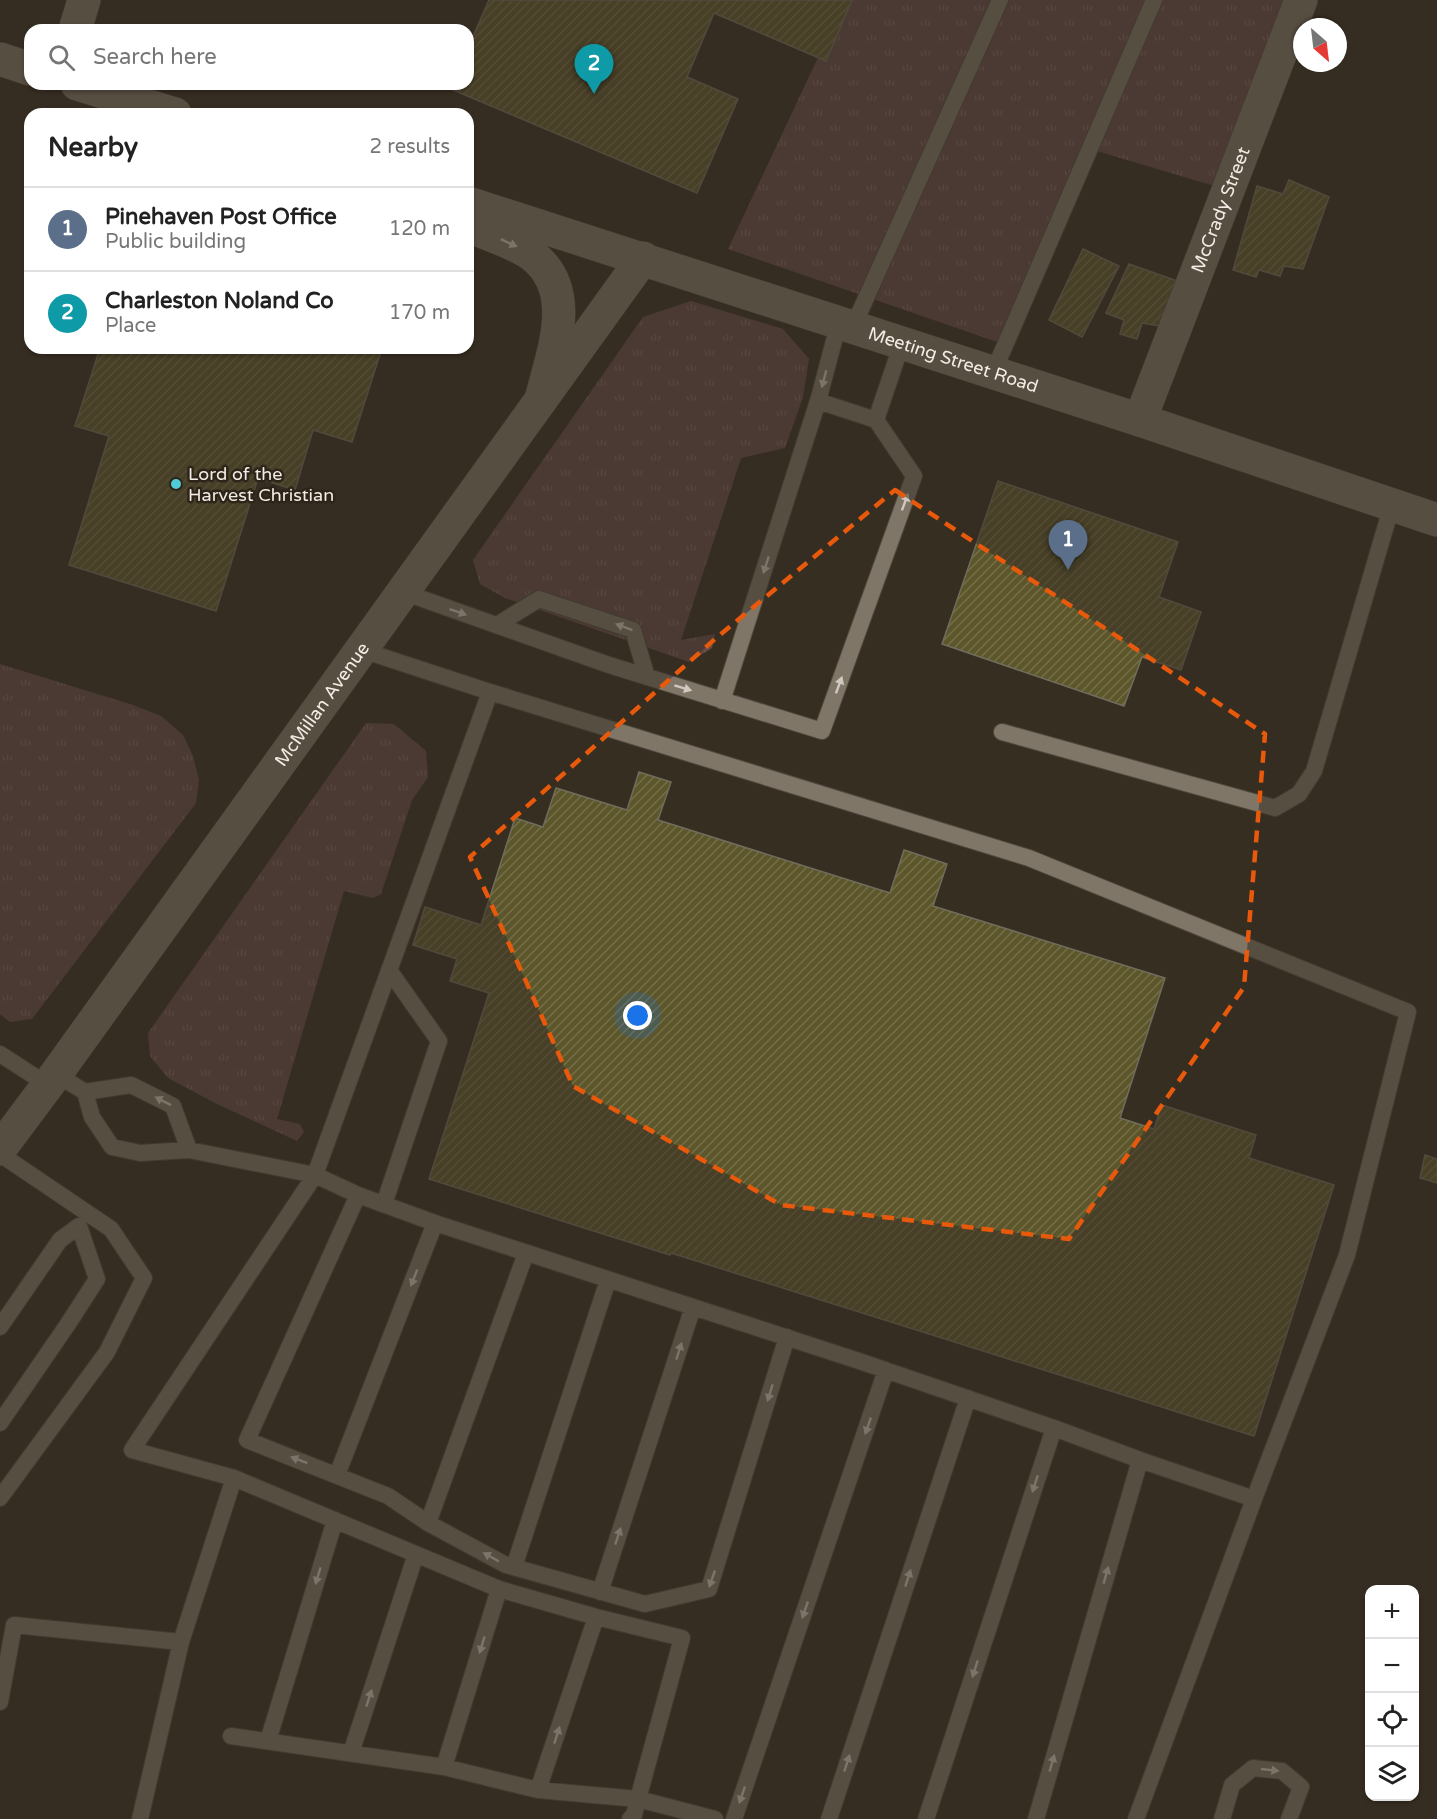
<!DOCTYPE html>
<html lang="en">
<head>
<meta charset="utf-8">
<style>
  body { margin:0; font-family:"Varela Round",sans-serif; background:#f2f2f2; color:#222 }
  .controls { position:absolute; right:18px; bottom:18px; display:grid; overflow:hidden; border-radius:12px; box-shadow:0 2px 4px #0004 }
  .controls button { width:54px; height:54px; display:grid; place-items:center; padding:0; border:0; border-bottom:2px solid #e0e0e0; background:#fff; color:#222; font:30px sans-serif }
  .compass { position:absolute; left:1293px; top:18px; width:54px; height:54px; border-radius:50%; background:#fff; box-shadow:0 2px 4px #0004; rotate:152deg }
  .you { position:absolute; left:638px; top:1016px; width:21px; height:21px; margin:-15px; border:4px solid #fff; border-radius:50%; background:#1a73e8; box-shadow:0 0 0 9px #1a73e833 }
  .badge { display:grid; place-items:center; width:39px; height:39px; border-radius:50%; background:#db2777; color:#fff; font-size:20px; font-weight:700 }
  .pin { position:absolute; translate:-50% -50px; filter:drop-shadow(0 2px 3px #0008) }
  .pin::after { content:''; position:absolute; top:32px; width:21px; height:18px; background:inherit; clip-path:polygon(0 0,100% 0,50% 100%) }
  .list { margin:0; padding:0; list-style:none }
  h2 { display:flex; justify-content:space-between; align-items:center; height:78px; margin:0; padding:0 24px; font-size:26px }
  h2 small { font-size:20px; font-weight:400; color:#767676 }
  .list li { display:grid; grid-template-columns:39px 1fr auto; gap:18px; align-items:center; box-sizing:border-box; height:84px; padding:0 24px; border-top:2px solid #e0e0e0 }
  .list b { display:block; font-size:22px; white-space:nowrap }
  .list p { margin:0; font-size:20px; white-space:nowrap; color:#767676 }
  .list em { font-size:20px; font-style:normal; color:#767676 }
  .icon { flex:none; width:33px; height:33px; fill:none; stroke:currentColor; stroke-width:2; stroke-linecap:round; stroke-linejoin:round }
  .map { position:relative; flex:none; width:1437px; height:1819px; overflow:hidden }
  .search { position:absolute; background:#fff; box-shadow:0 2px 4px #0004; left:24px; top:24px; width:450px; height:66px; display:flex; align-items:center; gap:15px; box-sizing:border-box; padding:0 21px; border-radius:18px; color:#767676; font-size:22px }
  .panel { position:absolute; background:#fff; box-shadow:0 2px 4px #0004; left:24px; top:108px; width:450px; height:246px; border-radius:18px }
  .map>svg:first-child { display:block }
  .grass { fill:url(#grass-tufts) }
  .building { fill:url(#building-hatch); stroke:#6f6d5d; stroke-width:1.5 }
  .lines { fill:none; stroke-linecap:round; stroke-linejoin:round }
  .service-casing { stroke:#514a3f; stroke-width:18 }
  .minor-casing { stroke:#514a3f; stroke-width:34 }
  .tertiary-casing { stroke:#514a3f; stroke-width:34 }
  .service { stroke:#7f7668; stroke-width:16 }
  .minor { stroke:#7f7668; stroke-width:33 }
  .tertiary { stroke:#7f7668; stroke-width:33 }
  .oneway { fill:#d0c9bf }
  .marked { fill:none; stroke:#e8590c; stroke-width:4.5; stroke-dasharray:12 8; stroke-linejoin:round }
  .poi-dot { fill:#52cbd9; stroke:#2d2519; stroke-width:2 }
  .labels { text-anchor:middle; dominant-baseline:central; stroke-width:5; stroke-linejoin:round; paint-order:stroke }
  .street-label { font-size:18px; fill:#f2ece4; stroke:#2d2519 }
  .poi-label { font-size:18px; fill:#f2ece4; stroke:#2d2519; text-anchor:start }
</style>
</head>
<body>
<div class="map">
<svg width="1437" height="1819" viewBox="0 0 1437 1819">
  <defs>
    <pattern id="grass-tufts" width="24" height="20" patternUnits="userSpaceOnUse" patternTransform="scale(1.5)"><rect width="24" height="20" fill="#654947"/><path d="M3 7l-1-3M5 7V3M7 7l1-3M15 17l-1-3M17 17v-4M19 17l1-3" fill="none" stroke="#7c6361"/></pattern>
    <pattern id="building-hatch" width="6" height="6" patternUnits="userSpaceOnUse" patternTransform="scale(1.5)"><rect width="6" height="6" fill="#5c562a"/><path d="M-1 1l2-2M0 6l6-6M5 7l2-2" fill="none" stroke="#746e49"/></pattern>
  </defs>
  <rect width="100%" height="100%" fill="#372e22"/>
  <!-- grass -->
  <path class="grass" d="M845 0H1303L1228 190 1090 149 1006 345 728 249Z
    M691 301 783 329 809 359 803 397 785 448 741 458 681 640 715 634 712 648 689 662 505 598 480 584 473 560 643 317Z
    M0 664 133 705 161 716 183 735 193 756 199 780 196 803 32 1019 10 1022 0 1014Z
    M366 723 394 724 426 751 428 777 412 800 381 894 373 898 344 891 277 1119 300 1124 304 1132 297 1141 215 1103 168 1078 150 1056 148 1033Z"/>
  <!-- building -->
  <path class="building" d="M489 0H852L826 61 714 13 687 77 738 99 697 193 451 89 453 84H468V48Z
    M1289 180 1329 197 1303 269 1284 266 1280 276 1259 270 1256 277 1233 270 1257 186 1283 194Z
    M1083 249 1119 266 1082 337 1049 320Z
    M1129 264 1183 283 1165 327 1142 323 1137 339 1120 334 1124 320 1106 313Z
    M100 348H382L352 442 313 430 295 490 258 478 216 611 69 565 109 436 75 426Z
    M998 481 1178 542 1159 597 1201 612 1181 670 1142 657 1124 706 942 644Z
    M639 772 671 782 658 820 890 893 904 850 947 864 933 906 1165 978 1120 1118 1154 1129 1162 1105 1256 1135 1249 1158 1334 1185 1254 1436 671 1253 670 1255 429 1179 489 993 450 981 457 959 413 945 425 907 481 925 515 818 543 827 556 788 627 810Z
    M1425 1155 1437 1159V1183L1420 1178Z"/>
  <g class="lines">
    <defs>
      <path id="service" d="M853 327 1000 0
        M993 373 1154 0
        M818 401 876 420
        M403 592 609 665 822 731 914 476 876 420 902 343
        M497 625 539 599 633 630 647 677
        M362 650 490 692 315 1175 132 1450 234 1478 499 1589 596 1617 682 1638 638 1799 715 1819
        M490 692 1029 858 1408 1012 1347 1255 1254 1499
        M722 701 818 401 839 322
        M1002 732 1275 808 1299 794 1314 771 1392 505
        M0 1054 48 1085
        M56 1074 85 1092 131 1085 173 1106 189 1150
        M85 1092 92 1117 112 1147 140 1153 189 1150 315 1175 358 1195 435 1223 859 1361 1054 1428 1140 1460 1254 1499 1136 1819
        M0 1154 111 1229 144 1278 107 1352 0 1498
        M358 1195 247 1440 388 1496 428 1523 506 1565 645 1604 709 1589 787 1337
        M384 1204 439 1041 389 970
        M0 1327 60 1240 79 1226 97 1279 68 1324 0 1423
        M337 1475 435 1223
        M428 1523 526 1253
        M514 1567 608 1280
        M600 1592 693 1307
        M0 1702 14 1625 181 1642
        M231 1736 444 1767 538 1790 638 1799 634 1815 630 1819
        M268 1741 335 1520
        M351 1753 416 1554
        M444 1767 499 1589
        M538 1790 596 1617
        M140 1819 181 1642 234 1478
        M734 1819 886 1370
        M829 1819 968 1398
        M926 1819 1054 1428
        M1036 1819 1140 1460
        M1222 1819 1232 1785 1253 1768 1282 1771 1301 1787 1289 1819"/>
      <g id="minor">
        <path d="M75 30 84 0"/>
        <path d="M468 207 478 230C495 237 517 244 532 255 579 291 552 353 541 400"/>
        <path id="s1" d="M1140 420 1301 0"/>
      </g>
      <g id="tertiary">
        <path d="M0 59 30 69"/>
        <path d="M77 84 175 114"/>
        <path id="s2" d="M468 203 1140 420 1437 520"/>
        <path id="s3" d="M0 1149 56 1074 643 258"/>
      </g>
    </defs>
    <!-- service casing -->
    <use href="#service" class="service-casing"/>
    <!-- minor casing -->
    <use href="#minor" class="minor-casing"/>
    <!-- tertiary casing -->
    <use href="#tertiary" class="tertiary-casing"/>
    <!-- service -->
    <use href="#service" class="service"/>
    <!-- minor -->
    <use href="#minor" class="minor"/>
    <!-- tertiary -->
    <use href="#tertiary" class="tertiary"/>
  </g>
  <!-- one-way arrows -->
  <defs><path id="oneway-solid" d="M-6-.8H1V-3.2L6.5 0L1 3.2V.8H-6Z" transform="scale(1.5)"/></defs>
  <g class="oneway">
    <use href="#oneway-solid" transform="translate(509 243) rotate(25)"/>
    <use href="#oneway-solid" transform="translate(824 379) rotate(105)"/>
    <use href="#oneway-solid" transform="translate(905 502) rotate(-70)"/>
    <use href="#oneway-solid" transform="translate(766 565) rotate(108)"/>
    <use href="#oneway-solid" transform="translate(458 612) rotate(19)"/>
    <use href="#oneway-solid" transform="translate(624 627) rotate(-159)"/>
    <use href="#oneway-solid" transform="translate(839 685) rotate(-70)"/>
    <use href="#oneway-solid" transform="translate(683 688) rotate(17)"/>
    <use href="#oneway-solid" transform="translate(163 1101) rotate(-153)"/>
    <use href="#oneway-solid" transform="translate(414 1278) rotate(111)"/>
    <use href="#oneway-solid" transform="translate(679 1351) rotate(-72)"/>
    <use href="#oneway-solid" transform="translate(770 1393) rotate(107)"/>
    <use href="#oneway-solid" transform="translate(868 1426) rotate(109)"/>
    <use href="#oneway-solid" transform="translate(299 1460) rotate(-159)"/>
    <use href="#oneway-solid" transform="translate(1035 1484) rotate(108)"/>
    <use href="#oneway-solid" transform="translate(618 1536) rotate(-72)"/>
    <use href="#oneway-solid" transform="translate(491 1557) rotate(-151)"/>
    <use href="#oneway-solid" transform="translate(1106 1575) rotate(-74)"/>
    <use href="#oneway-solid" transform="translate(318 1576) rotate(107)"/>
    <use href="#oneway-solid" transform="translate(908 1578) rotate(-72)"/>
    <use href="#oneway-solid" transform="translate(712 1579) rotate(109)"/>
    <use href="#oneway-solid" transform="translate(805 1610) rotate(109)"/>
    <use href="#oneway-solid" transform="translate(482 1645) rotate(107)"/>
    <use href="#oneway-solid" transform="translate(975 1669) rotate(108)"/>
    <use href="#oneway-solid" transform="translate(369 1698) rotate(-72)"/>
    <use href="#oneway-solid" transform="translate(557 1735) rotate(-72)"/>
    <use href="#oneway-solid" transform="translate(847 1763) rotate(-72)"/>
    <use href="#oneway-solid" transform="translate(1052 1763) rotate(-74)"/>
    <use href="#oneway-solid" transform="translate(1270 1770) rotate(6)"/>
    <use href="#oneway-solid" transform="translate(742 1795) rotate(109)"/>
  </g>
  <!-- marked area -->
  <path d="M0 0H1437V1819H0ZM895 490 1265 734 1244 987 1069 1239 781 1205 573 1086 470 857 715 639Z" fill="#372e22" fill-opacity=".55" fill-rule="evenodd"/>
  <path class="marked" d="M895 490 1265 734 1244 987 1069 1239 781 1205 573 1086 470 857 715 639Z"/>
  <!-- markers -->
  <circle class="poi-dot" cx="176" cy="484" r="6"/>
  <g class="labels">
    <!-- street labels -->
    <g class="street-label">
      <text stroke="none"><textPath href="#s1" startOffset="225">McCrady Street</textPath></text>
      <text stroke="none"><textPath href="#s2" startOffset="510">Meeting Street Road</textPath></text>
      <text stroke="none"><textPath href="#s3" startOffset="549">McMillan Avenue</textPath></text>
    </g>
    <!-- poi labels -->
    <g class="poi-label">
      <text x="188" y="474">Lord of the<tspan x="188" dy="21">Harvest Christian</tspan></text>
    </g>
  </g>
</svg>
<div class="controls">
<button>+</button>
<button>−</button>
<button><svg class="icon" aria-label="locate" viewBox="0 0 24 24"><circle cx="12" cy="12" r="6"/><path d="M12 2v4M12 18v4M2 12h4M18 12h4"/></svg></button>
<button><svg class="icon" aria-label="layers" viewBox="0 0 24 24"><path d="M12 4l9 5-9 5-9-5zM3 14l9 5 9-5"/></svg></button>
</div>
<svg class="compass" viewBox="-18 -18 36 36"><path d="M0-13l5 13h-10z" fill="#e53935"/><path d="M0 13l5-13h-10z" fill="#767676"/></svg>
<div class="you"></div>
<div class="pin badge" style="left:1068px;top:570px;background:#5c6f8a">1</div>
<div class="pin badge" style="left:594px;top:94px;background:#0f9aa8">2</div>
<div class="search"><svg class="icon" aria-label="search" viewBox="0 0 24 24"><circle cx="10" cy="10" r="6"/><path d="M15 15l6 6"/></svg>Search here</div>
<section class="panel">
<h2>Nearby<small>2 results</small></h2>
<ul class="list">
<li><span class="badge" style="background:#5c6f8a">1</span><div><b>Pinehaven Post Office</b><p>Public building</p></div><em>120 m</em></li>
<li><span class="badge" style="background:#0f9aa8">2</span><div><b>Charleston Noland Co</b><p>Place</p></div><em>170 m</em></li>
</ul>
</section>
</div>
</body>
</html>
